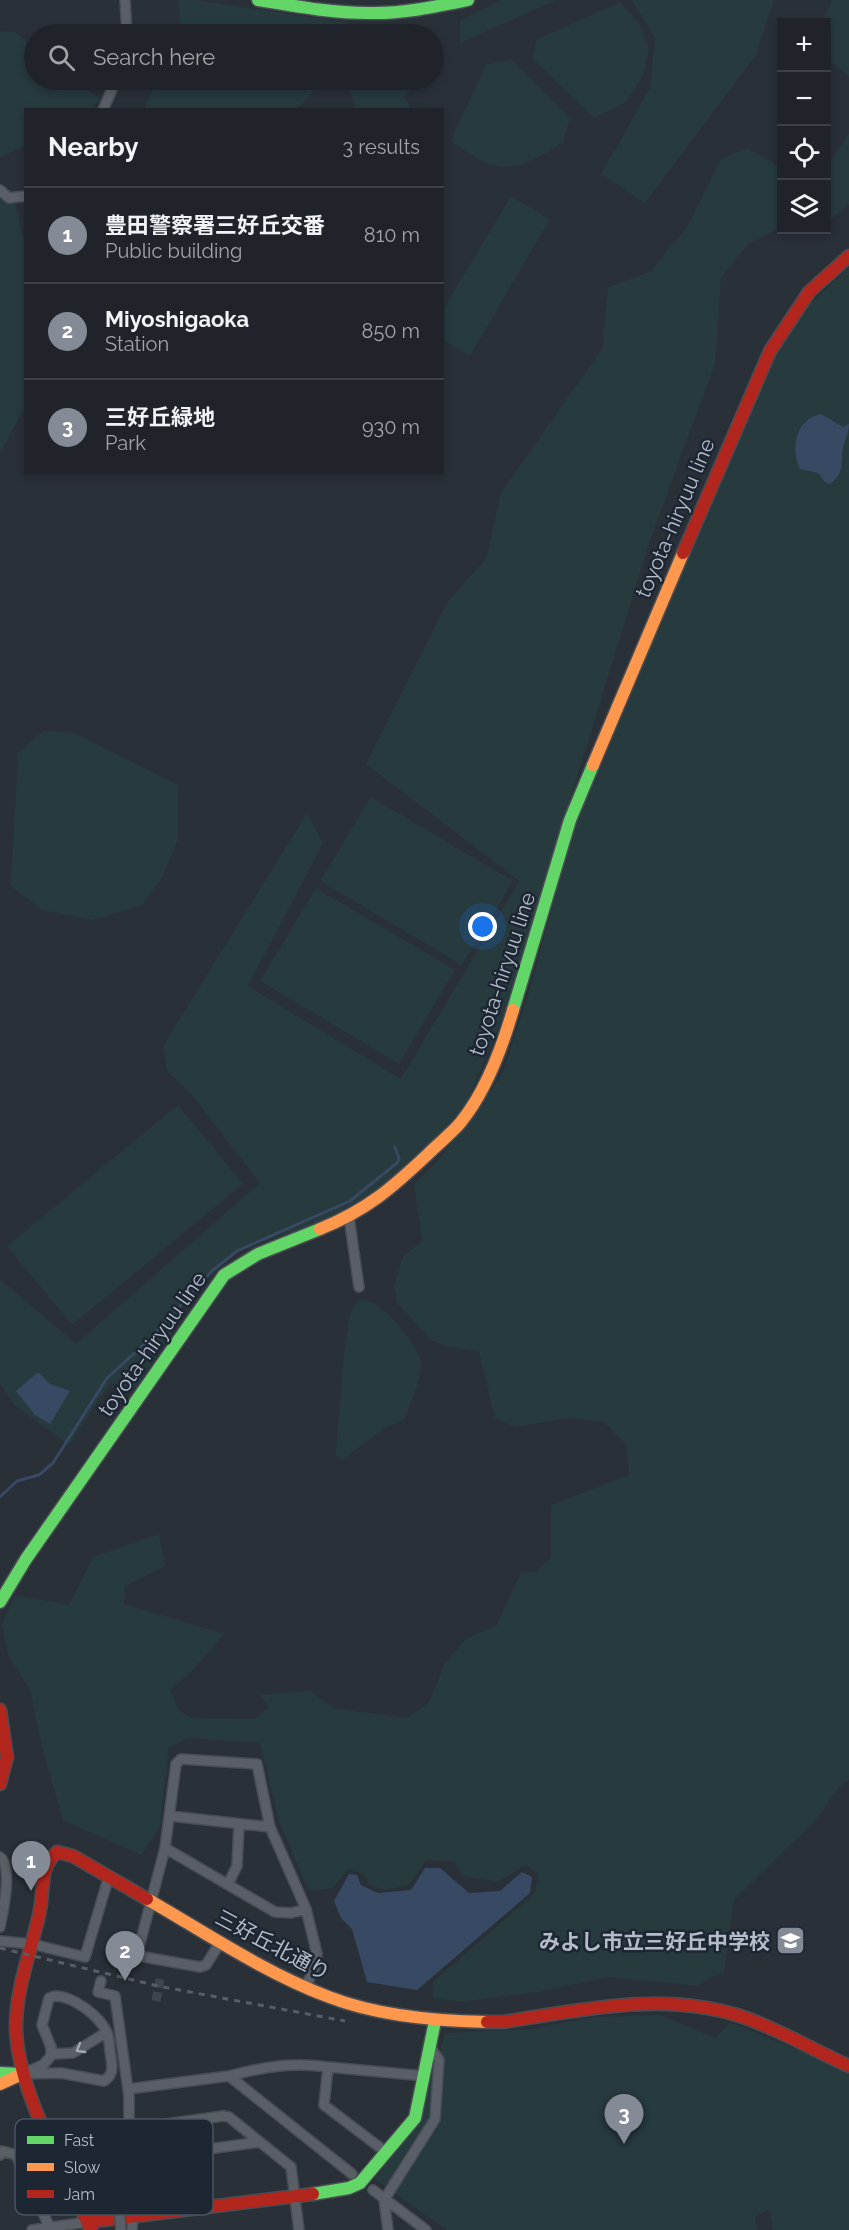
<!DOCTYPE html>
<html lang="en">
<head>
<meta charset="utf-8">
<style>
  body { margin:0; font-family:Raleway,"Noto Sans JP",sans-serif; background:#2d3036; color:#f1f3f6 }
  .controls { position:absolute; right:18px; top:18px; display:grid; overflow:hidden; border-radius:0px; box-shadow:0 3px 9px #0003 }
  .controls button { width:54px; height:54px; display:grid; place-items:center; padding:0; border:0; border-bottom:2px solid #3d4147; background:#20242a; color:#f1f3f6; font:30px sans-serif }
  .you { position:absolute; left:483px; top:927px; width:21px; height:21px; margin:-15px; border:4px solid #fff; border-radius:50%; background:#1a73e8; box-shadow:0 0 0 9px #1a73e833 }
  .badge { display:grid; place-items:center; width:39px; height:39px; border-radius:50%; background:#848b96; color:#fff; font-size:20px; font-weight:700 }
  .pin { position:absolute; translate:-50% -50px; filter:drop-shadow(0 2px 3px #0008) }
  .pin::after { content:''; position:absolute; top:32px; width:21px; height:18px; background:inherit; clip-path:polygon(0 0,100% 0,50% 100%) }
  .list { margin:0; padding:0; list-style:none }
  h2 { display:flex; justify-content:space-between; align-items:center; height:78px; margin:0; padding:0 24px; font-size:26px }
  h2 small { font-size:20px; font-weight:400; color:#a2a4a8 }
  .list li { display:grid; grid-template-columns:39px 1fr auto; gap:18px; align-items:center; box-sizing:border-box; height:96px; padding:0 24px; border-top:2px solid #3d4147 }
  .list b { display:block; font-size:22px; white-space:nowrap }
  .list p { margin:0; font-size:20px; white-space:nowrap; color:#a2a4a8 }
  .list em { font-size:20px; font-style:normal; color:#a2a4a8 }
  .icon { flex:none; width:33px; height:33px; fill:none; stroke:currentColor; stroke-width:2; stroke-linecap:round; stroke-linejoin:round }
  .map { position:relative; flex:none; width:849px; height:2230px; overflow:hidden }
  .search { position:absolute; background:#20242a; box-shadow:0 3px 9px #0003; left:24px; top:24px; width:420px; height:66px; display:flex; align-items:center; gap:15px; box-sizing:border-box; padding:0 21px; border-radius:33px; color:#a2a4a8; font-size:22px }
  .panel { position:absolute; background:#20242a; box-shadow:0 3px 9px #0003; left:24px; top:108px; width:420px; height:366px; border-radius:0px }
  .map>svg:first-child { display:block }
  .green { fill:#273a3e }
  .water { fill:#384963 }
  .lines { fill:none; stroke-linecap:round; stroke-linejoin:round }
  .stream { stroke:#384963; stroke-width:3 }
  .street-tunnel { stroke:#3f454e; stroke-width:9; stroke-dasharray:9 4.5; stroke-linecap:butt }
  .street-casing { stroke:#484c53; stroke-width:12 }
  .fast-casing { stroke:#484c53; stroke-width:15 }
  .slow-casing { stroke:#484c53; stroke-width:15 }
  .jam-casing { stroke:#484c53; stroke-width:15 }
  .street { stroke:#5a5e66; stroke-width:9 }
  .fast { stroke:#63d668; stroke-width:12 }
  .slow { stroke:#ff974d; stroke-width:12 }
  .jam { stroke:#b3261e; stroke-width:12 }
  .rail { stroke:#595d64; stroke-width:3; stroke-dasharray:6 6; stroke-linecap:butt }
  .street-bridge-casing { stroke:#484c53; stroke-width:12; stroke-linecap:butt }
  .street-bridge { stroke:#5a5e66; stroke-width:9 }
  .oneway { stroke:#a2a9b5 }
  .labels { text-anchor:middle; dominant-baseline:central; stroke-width:5; stroke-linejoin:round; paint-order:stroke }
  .street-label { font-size:21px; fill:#b4bcc9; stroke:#1d2633 }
  .poi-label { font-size:21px; font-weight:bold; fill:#b4bcc9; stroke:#1d2633; text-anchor:end }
  .key { fill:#1d2633; stroke:#4a5360; stroke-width:1.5 }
  .key-label { font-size:16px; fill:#b4bcc9 }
</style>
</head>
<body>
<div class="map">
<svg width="849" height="2230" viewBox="0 0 849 2230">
  <rect width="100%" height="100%" fill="#2a3038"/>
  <!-- green -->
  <path class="green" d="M178 0H197L349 23 363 34H175L180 22Z
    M502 0H556L460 43V21Z
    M632 0H774L756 55 645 203 601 174 650 88 655 39Z
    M833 0H849V76L827 59 826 22H822Z
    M620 2 640 24 649 49 643 76 626 102 594 118 533 59 536 40Z
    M0 31 15 32 34 48V80H76L100 99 93 109 26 110 25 146 0 157Z
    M512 60 570 118 563 143C514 173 499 177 451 141L486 64Z
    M157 80H422L403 97 410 106 408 109H355L348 83 324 81 297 109H144Z
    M849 133V204L827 223V167Z
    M747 148 781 168V228L749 243 721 278 715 364 650 540 504 1015 465 1106 433 1141 369 1197 318 1223 237 1250 179 1296V1323L135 1388 110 1383 69 1445 13 1404 0 1383V1279L76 1344 260 1183 191 1094 167 1071 163 1046 307 813 323 843 248 986 401 1079 519 881 366 764 448 601 486 559 501 493 602 349 608 287 650 272 688 226 721 159Z
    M511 196 550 219 470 356 443 340V310Z
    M0 197 15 201 26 252 25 407 0 453Z
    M849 267V1780L841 1785 813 1823 734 1900 724 1973 712 1977 698 1986 609 1977 537 1992 461 2002 433 1998V1982L535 1893 538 1874 525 1865 498 1882 463 1876 454 1861 426 1860 409 1885 386 1890 369 1885 364 1874 348 1869 333 1888 309 1891 280 1824 260 1743 189 1738 169 1747 160 1827 141 1855 63 1820 42 1747 30 1689 8 1655 2 1624 15 1595 69 1605 93 1557 159 1534 165 1566 125 1586 124 1604 225 1634 192 1671 170 1690 179 1710 191 1718 254 1719 269 1708 260 1695 310 1691 333 1708 407 1718 429 1702 445 1663 466 1639 497 1625 521 1572 534 1573 551 1558V1505L629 1475 627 1446 604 1422 569 1418 515 1427 495 1418 479 1352 446 1346 431 1340 397 1303 394 1286 403 1256 422 1241 414 1184 433 1166 472 1119 503 1072 530 989 573 829 757 391 795 318Z
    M43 731 75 733 178 785V840L162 877 142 905 93 920 42 910 11 886 18 753Z
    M371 797 513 881 462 965 320 881Z
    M316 888 455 970 399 1064 260 981Z
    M178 1105 243 1184 72 1325 7 1246Z
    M361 1299C379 1299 413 1339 419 1356 421 1360 421 1369 420 1374 418 1388 409 1403 405 1419L385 1428 342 1460 336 1455V1449C340 1422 343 1322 354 1306 356 1303 359 1302 361 1299Z
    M661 2015 715 2038 730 2022 849 2071V2230H773L769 2209 755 2217 757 2230H447L375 2179 423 2110 445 2033 529 2029 595 2017Z"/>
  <!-- water -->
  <path class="water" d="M821 414 843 427 849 424C849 433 845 439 843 448 841 461 845 476 829 484L825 482 818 473 800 469C790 450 796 418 821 414Z
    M38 1372 50 1384 70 1391 50 1424 35 1415 16 1391Z
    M425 1868H440L469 1893 500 1891 522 1872 532 1877 530 1893 417 1990 367 1982 352 1929 341 1918 334 1901 349 1874 357 1875 361 1885 378 1893 411 1890Z"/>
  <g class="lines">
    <!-- stream -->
    <path class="stream" d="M0 1497 17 1481 39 1475 53 1463 107 1378 149 1340 212 1271 237 1251 350 1201 397 1163 399 1159 395 1147"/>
    <!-- street-tunnel -->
    <path class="street-tunnel" d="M156 2001 160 1979"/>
    <defs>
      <path id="street" d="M125 0 127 34
        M103 110 116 80
        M0 190 9 198 26 196
        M349 1217 359 1287
        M170 1816 270 1827
        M165 1848 275 1912 291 1913 306 1909
        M0 1857C13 1867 3 1912 0 1927
        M228 1884 237 1866 239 1825
        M0 1941 32 1944 85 1957 109 1876
        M221 1941 206 1965 200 1967 139 1956 138 1951 165 1848 176 1764 181 1759 257 1764 270 1827 306 1909 317 1954 315 1967 305 1988
        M101 1981 98 1992 115 1996 129 2097V2120L119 2209
        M55 1996C73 1996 100 2016 107 2033 110 2040 109 2049 111 2057 112 2068 114 2074 104 2081L61 2073 22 2074 43 2065 51 2056V2047L42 2025 49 1998Z
        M51 2054 73 2053 107 2032
        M229 2076C263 2067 292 2062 328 2067
        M128 2089 229 2076 352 2174
        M387 2153 324 2105 328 2067 425 2076
        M0 2155 2 2151 16 2155 50 2228
        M135 2159 260 2142
        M373 2190 426 2230
        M32 2230 87 2222
        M132 2230 138 2128 223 2116 229 2117 291 2167 299 2230
        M388 2230 384 2200 435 2119 439 2060 430 2047"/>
      <path id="fast" d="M258 0C294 6 331 13 368 13 401 14 435 7 468 0
        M513 1010 570 820 593 765
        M0 1602 26 1559 224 1275 258 1254 320 1229
        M0 2073 21 2074
        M313 2194 349 2188 360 2183 415 2118 435 2021"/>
      <path id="slow" d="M593 765 683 553
        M320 1229C367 1210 392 1188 428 1154 439 1143 452 1133 461 1122 486 1091 502 1048 513 1010
        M147 1899C206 1933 265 1973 329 1997 378 2016 435 2021 487 2022
        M0 2084 22 2074"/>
      <path id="jam" d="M683 553 770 351 809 292 849 256
        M0 1710 7 1757 0 1784
        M487 2022H503C580 2010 663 1991 740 2016 777 2028 813 2050 849 2066
        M87 2222 313 2194
        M91 2230C65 2172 16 2089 16 2026 16 1989 31 1950 39 1915 45 1890 38 1869 57 1852L73 1856 147 1899"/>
    </defs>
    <!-- street casing -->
    <use href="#street" class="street-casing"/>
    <!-- fast casing -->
    <use href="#fast" class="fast-casing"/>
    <!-- slow casing -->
    <use href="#slow" class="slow-casing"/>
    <!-- jam casing -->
    <use href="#jam" class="jam-casing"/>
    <!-- street -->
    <use href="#street" class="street"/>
    <!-- fast -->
    <use href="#fast" class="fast"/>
    <!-- slow -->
    <use href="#slow" class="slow"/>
    <!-- jam -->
    <use href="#jam" class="jam"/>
    <!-- rail -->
    <path class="rail" d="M0 1948 158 1986 345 2021"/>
    <defs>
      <path id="street-bridge" d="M119 2209 121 2230"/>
    </defs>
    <!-- street-bridge casing -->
    <use href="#street-bridge" class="street-bridge-casing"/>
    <!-- street-bridge -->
    <use href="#street-bridge" class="street-bridge"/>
  </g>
  <!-- one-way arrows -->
  <defs><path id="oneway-chevron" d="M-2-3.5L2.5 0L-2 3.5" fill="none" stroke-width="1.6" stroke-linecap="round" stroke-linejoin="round" transform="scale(1.5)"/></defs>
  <use class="oneway" href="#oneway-chevron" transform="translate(80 2049) rotate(150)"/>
  <!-- icons -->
  <defs>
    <symbol id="school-square" viewBox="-11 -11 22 22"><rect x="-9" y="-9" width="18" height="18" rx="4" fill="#848b96" stroke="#1d2633"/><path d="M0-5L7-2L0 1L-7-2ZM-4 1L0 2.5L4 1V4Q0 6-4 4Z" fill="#fff"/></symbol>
  </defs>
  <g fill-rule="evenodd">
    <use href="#school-square" x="774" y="1924" width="33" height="33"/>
  </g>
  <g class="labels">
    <!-- street labels -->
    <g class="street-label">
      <text transform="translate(675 518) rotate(-67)">toyota-hiryuu line</text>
      <text transform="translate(502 974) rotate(-72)">toyota-hiryuu line</text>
      <text transform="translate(152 1344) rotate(-55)">toyota-hiryuu line</text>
      <text transform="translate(273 1945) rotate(28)">三好丘北通り</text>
    </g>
    <!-- poi labels -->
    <g class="poi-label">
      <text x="770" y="1941">みよし市立三好丘中学校</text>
    </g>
  </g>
  <!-- legend -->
  <rect x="15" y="2119" width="198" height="96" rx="9" class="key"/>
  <rect x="27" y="2136" width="27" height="8" fill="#63d668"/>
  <rect x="27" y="2163" width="27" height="8" fill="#ff974d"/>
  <rect x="27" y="2190" width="27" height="8" fill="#b3261e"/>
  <g class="key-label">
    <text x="64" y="2146">Fast</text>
    <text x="64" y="2173">Slow</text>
    <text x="64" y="2200">Jam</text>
  </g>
</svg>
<div class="controls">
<button>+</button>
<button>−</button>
<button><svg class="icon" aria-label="locate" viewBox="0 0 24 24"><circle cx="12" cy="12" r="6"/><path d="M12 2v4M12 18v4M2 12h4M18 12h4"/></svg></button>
<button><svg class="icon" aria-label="layers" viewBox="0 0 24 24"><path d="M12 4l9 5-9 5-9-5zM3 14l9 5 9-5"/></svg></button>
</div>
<div class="you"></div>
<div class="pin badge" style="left:31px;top:1891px">1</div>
<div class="pin badge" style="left:125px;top:1981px">2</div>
<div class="pin badge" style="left:624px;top:2144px">3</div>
<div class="search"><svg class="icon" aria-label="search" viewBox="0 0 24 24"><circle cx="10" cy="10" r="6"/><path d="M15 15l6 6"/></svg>Search here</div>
<section class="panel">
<h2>Nearby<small>3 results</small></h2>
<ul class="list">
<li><span class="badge">1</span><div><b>豊田警察署三好丘交番</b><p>Public building</p></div><em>810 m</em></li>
<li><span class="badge">2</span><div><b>Miyoshigaoka</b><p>Station</p></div><em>850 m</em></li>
<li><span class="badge">3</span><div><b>三好丘緑地</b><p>Park</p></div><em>930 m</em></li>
</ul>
</section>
</div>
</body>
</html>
